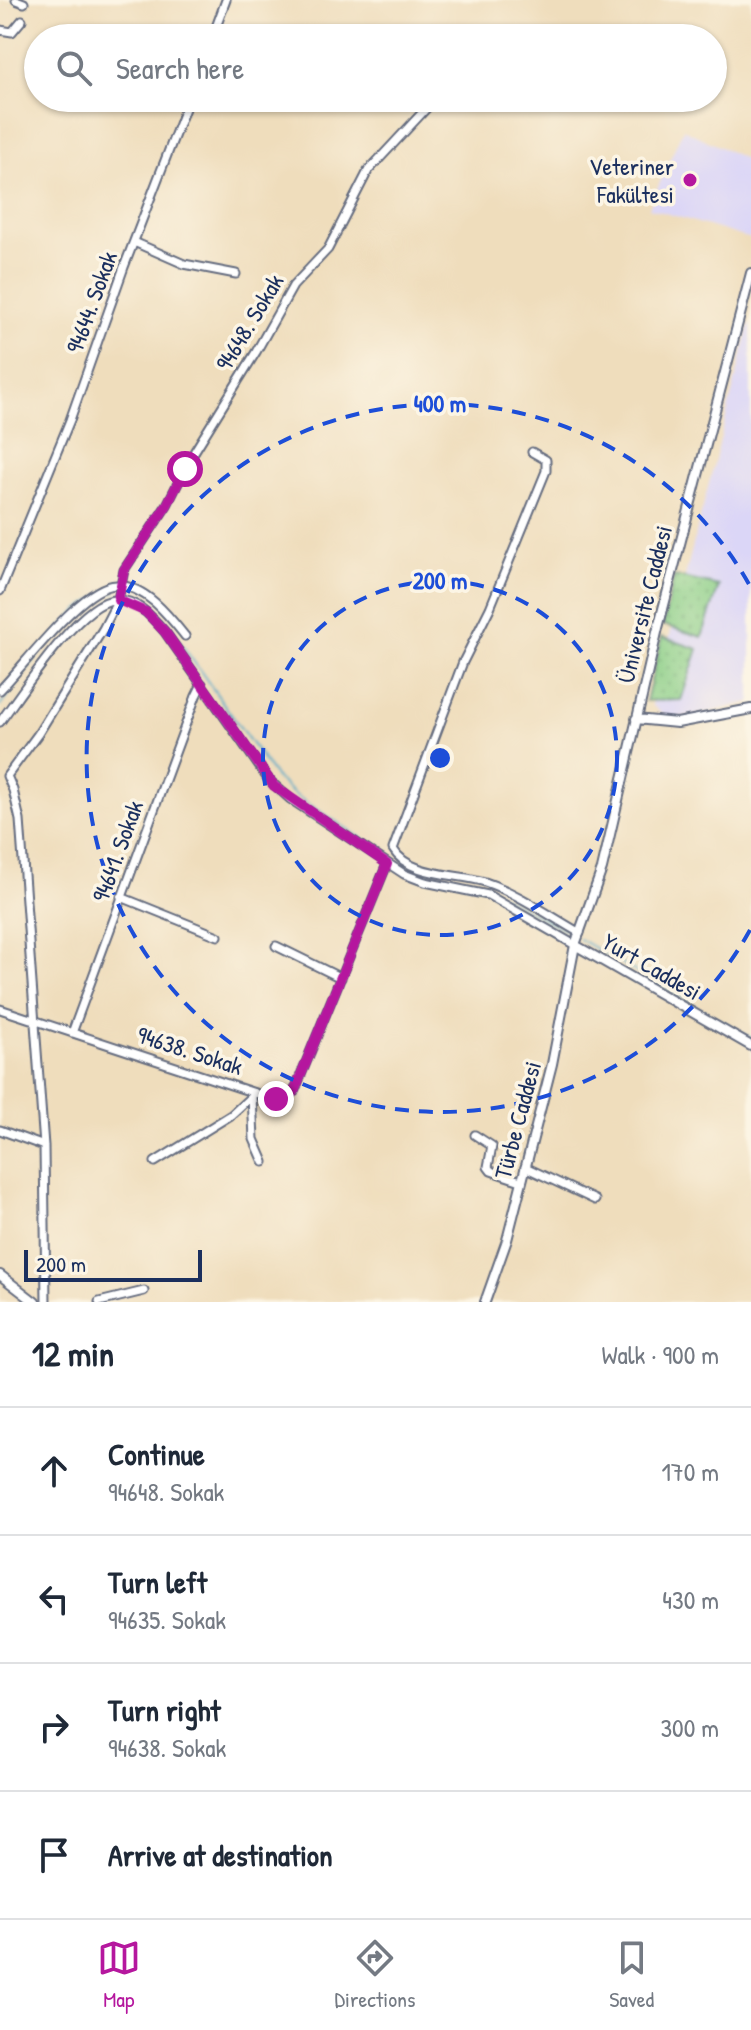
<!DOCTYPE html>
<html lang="en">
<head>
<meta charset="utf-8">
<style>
  body { margin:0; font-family:"Patrick Hand",sans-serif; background:#f6f6f7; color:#1f2937 }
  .scale { position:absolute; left:24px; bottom:20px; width:178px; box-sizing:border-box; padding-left:8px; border:4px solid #1b2f5e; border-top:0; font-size:22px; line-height:28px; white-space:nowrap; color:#1b2f5e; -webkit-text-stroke:6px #fcf5e5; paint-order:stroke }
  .stop { position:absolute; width:24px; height:24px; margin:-18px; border:6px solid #b5179e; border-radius:50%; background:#fff }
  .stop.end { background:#b5179e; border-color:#fff; box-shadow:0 2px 8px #0008 }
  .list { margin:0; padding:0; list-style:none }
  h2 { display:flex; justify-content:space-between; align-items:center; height:104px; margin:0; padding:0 32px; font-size:34px }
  h2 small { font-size:26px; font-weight:400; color:#747a83 }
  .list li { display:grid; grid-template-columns:52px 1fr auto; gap:24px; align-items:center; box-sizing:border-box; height:128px; padding:0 32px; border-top:2px solid #e0e1e3 }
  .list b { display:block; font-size:30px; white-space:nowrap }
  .list p { margin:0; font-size:26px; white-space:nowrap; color:#747a83 }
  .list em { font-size:26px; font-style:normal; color:#747a83 }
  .icon { flex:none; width:44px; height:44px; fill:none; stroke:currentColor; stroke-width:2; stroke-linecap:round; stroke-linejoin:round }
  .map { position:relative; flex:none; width:751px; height:1302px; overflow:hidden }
  .search { position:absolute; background:#fff; box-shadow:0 2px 6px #0004; left:24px; right:24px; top:24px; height:88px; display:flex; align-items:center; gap:20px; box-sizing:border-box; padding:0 28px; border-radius:44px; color:#747a83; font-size:30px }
  .sheet { height:616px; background:#fff }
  nav { display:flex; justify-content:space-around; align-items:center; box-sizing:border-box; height:112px; border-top:2px solid #e0e1e3; background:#fff; font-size:22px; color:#747a83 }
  nav a { display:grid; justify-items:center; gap:4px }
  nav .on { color:#b5179e }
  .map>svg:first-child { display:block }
  .built { fill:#dbd6f7 }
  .park { fill:url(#park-dots); stroke:#547f73; stroke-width:2 }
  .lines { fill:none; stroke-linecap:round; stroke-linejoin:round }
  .stream { stroke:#49a7c8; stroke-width:2 }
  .minor-casing { stroke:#656c7f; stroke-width:11 }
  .tertiary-casing { stroke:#656c7f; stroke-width:12 }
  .minor { stroke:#fff; stroke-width:7 }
  .tertiary { stroke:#fff; stroke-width:8 }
  .route { stroke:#b5179e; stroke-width:10 }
  .ring { fill:none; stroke:#1d4ed8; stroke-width:4; stroke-dasharray:14 10 }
  .poi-dot { fill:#b5179e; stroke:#fcf5e5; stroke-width:3 }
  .labels { text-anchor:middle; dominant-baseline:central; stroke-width:7; stroke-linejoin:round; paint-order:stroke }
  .poi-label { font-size:24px; fill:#1b2f5e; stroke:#fcf5e5; text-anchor:end }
  .street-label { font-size:24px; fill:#1b2f5e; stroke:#fcf5e5 }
  .centre { fill:#1d4ed8; stroke:#fcf5e5; stroke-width:4 }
  .ring-label { font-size:24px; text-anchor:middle; font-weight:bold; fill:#1d4ed8; stroke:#fcf5e5; stroke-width:7; stroke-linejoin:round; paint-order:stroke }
</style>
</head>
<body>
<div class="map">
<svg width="751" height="1302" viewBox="0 0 751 1302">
  <defs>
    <pattern id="park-dots" width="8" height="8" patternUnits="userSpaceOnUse" patternTransform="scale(2)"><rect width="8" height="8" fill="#8ccf88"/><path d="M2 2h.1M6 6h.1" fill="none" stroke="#78b278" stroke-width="1.8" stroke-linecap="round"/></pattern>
  </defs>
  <rect width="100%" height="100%" fill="#fcf5e5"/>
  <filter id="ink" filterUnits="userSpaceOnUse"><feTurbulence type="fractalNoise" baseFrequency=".0125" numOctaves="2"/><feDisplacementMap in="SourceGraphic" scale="16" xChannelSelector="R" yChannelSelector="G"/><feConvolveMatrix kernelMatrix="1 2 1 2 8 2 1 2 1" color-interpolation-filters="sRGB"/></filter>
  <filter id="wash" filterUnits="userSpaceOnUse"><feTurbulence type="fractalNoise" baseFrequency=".006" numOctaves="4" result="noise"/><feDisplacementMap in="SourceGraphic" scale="32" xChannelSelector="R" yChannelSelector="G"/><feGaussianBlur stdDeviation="1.8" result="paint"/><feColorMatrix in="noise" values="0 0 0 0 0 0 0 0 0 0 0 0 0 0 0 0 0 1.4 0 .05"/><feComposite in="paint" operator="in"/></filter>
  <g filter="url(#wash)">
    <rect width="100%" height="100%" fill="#efddbc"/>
    <!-- built -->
    <path class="built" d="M683 129 751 162V239L649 208Z
      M751 320V702L693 716 667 718 652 705Z"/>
    <!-- park -->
    <path class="park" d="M674 576 719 586 702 637 663 625Z
      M662 637 698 649 681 700 646 701Z"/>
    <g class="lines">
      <!-- stream -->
      <path class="stream" d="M122 593 140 599 160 614 276 778 295 795 411 870 487 888 574 935
        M0 706C24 676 75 593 116 592
        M579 939 751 1038"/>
    </g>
  </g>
  <g filter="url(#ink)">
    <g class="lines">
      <defs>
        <path id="minor" d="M16 0 24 3
          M0 30 12 32 22 20
          M212 38 226 0
          M134 242 184 264 236 274
          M532 452 546 460V471L490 608 463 662 393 849C409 877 458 873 485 882 518 893 550 916 580 933
          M0 591 70 420 124 267 189 98
          M0 690C23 667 85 582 118 585 147 587 169 616 185 636
          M0 722C21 694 80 602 114 600 136 598 152 617 165 632L268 779 290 799 404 874 425 882 488 895 575 945
          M121 897 218 936
          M276 946 341 978
          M0 1009 255 1093C269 1097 283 1104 294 1092L387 864
          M72 1033 196 696 202 684
          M252 1096 254 1139 264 1162
          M0 1130 44 1146
          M475 1135 492 1146 488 1167 491 1171 521 1181
          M155 1162 231 1115 255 1093
          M525 1167 595 1200
          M46 1302 44 1146 20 820 13 790 7 776 38 734 103 629 118 600 124 570 167 505 191 457 256 352 293 286 328 249 368 171 436 98
          M99 1302 144 1291"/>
        <path id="tertiary" d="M636 719 677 723 751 709
          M575 945 751 1046
          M0 1275 35 1302
          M485 1302 507 1240 552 1064 575 945 602 869 658 628 751 273"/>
      </defs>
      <!-- minor casing -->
      <use href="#minor" class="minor-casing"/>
      <!-- tertiary casing -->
      <use href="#tertiary" class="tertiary-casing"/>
      <!-- minor -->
      <use href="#minor" class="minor"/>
      <!-- tertiary -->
      <use href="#tertiary" class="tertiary"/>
    </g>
  </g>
  <g class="lines" filter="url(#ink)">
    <!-- route -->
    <path class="route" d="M185 469 167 505 124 570 118 600 146 612 165 632 274 786 387 864 294 1092 287 1098 276 1099"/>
  </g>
  <!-- distance rings -->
  <g class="ring">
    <circle cx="440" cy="758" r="177"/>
    <path d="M750 930A354 354 0 1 1 750 586"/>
  </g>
  <!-- markers -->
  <circle class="poi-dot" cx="690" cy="180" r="8"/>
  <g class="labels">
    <!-- poi labels -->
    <g class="poi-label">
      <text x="674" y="166">Veteriner<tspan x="674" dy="28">Fakültesi</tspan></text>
    </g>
    <!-- street labels -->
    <g class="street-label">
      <text transform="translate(91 302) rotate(-70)">94644. Sokak</text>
      <text transform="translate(249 322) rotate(-59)">94648. Sokak</text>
      <text transform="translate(644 604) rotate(-76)">Üniversite Caddesi</text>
      <text transform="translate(117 851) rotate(-70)">94641. Sokak</text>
      <text transform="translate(652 966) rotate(30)">Yurt Caddesi</text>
      <text transform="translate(190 1050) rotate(18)">94638. Sokak</text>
      <text transform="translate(517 1120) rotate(-75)">Türbe Caddesi</text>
    </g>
  </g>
  <circle cx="440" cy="758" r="12" class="centre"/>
  <g class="ring-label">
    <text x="440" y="412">400 m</text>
    <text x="440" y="589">200 m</text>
  </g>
</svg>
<div class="scale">200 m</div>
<div class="stop" style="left:185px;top:469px"></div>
<div class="stop end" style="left:276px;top:1099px"></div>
<div class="search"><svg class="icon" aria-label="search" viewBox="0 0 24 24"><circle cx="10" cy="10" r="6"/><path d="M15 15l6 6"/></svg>Search here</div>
</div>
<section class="sheet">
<h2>12 min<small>Walk · 900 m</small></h2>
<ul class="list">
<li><svg class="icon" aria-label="ahead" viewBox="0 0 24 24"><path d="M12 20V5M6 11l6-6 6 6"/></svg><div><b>Continue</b><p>94648. Sokak</p></div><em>170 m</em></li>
<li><svg class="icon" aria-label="left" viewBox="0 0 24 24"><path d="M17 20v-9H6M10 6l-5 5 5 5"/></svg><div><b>Turn left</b><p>94635. Sokak</p></div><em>430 m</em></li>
<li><svg class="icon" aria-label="right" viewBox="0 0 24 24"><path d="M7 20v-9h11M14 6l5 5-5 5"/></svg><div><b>Turn right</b><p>94638. Sokak</p></div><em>300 m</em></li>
<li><svg class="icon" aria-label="arrive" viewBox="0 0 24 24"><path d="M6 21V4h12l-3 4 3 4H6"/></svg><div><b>Arrive at destination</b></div></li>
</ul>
</section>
<nav>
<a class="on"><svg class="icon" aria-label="map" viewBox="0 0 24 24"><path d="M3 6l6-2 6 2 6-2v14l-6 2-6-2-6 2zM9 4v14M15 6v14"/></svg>Map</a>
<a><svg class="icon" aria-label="directions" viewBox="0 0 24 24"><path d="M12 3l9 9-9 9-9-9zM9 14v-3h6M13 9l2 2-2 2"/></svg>Directions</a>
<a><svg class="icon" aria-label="saved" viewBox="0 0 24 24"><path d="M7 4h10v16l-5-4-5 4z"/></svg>Saved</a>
</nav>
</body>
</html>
